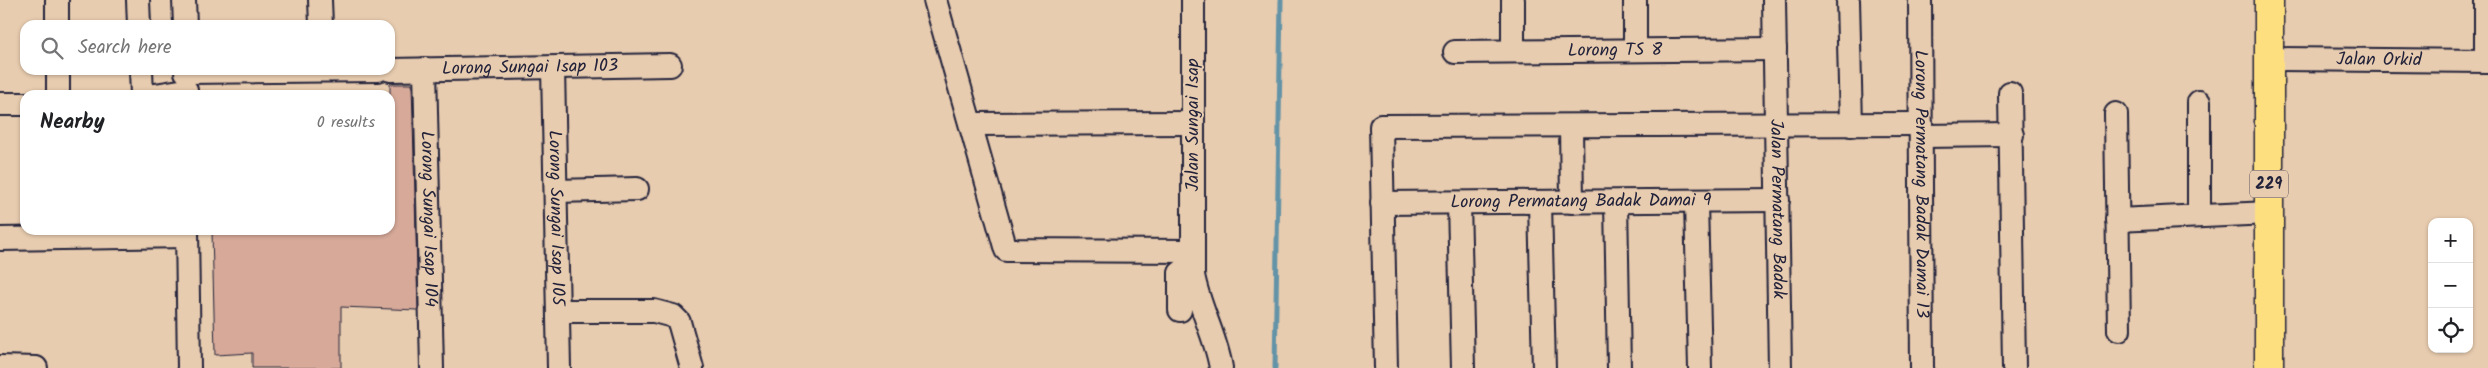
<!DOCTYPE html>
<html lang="en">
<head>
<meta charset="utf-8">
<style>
  body { margin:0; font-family:Kalam,sans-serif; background:#f2f2f2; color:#202124 }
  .controls { position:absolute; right:15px; bottom:15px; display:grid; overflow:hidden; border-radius:10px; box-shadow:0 1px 4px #0004 }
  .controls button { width:45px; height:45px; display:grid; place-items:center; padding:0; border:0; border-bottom:1px solid #e0e0e0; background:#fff; color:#202124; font:25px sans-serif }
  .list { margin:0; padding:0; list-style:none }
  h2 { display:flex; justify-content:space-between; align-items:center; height:65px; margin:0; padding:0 20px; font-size:21px }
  h2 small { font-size:16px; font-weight:400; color:#757577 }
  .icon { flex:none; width:28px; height:28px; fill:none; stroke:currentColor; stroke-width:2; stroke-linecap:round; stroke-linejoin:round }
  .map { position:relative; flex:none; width:2488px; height:368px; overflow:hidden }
  .search { position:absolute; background:#fff; box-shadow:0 1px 4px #0004; left:20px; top:20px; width:375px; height:55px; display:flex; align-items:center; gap:12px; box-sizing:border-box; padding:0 18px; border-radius:15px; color:#757577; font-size:19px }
  .panel { position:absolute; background:#fff; box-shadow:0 1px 4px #0004; left:20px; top:90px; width:375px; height:145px; border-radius:15px }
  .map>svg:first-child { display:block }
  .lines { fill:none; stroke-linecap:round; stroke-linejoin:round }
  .stream { stroke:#6493a7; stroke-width:5 }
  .building { fill:#d6a999; stroke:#22223b }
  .minor-casing { stroke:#22223b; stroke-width:26 }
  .major-casing { stroke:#22223b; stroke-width:31 }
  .minor { stroke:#e8ccaf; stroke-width:22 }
  .major { stroke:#fddf80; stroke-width:28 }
  .labels { text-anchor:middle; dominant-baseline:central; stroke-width:4; stroke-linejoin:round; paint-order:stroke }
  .shield { fill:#e8ccaf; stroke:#5d555e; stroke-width:1 }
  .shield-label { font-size:16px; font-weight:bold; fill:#22223b }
  .street-label { font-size:18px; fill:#22223b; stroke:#e8ccaf }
</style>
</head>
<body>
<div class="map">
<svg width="2488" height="368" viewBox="0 0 2488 368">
  <rect width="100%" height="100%" fill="#e8ccaf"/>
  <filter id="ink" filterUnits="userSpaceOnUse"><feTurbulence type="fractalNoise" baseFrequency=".02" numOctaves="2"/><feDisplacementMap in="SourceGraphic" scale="10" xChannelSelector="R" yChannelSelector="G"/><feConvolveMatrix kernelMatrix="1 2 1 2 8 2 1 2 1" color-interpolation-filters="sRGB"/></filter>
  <g filter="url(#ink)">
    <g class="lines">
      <!-- stream -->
      <path class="stream" d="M1275 368 1281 0"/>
    </g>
    <!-- building -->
    <path class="building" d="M390 84H412L418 310 341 307V368H252V353L215 355 212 230H390Z"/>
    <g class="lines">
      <defs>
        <g id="minor">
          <path d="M57 0V25"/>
          <path d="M138 0 139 25"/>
          <path d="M184 0 185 25"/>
          <path d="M320 0 321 25"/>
          <path d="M935 0 1006 250 1192 251"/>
          <path d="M1193 0V275C1199 308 1216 336 1221 368"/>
          <path d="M1513 0V51"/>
          <path d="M1635 0V50"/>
          <path id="s1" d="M1774 0 1780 368"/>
          <path d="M1848 0 1851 125"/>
          <path id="s2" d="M1920 0 1922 368"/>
          <path d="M2486 0V61"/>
          <path id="s3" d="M1455 52 1775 49"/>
          <path id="s4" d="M2269 59 2488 61"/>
          <path id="s5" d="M553 68 559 368"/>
          <path id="s6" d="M425 69 432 368"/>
          <path d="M58 70V95"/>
          <path d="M141 70 142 95"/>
          <path id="s7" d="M390 70 670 65"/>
          <path d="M186 72 378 70"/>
          <path d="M2010 93 2014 368"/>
          <path d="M155 95 186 90"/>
          <path d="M2199 102V216"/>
          <path d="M0 104H25"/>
          <path d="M2116 114 2119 330"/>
          <path d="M972 124 1193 123"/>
          <path d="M1571 126 1572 202"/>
          <path d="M1921 136 2012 135"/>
          <path d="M556 191 637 189"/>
          <path d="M1616 202 1619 368"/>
          <path d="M1696 202 1700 368"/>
          <path id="s8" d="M1382 203 1778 200"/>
          <path d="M1459 203 1463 368"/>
          <path d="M1540 203 1544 368"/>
          <path d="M2117 220 2269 213"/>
          <path d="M187 230 189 368"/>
          <path d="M0 239 187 236"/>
          <path d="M1180 310V273L1190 265"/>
          <path d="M559 311H654L673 316 679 322 692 368"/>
          <path d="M0 367 36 368"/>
          <path d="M1386 368 1381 126 1921 124"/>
        </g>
        <path id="major" d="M2269 368V0"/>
      </defs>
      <!-- minor casing -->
      <use href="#minor" class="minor-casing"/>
      <!-- major casing -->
      <use href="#major" class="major-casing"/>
      <!-- minor -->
      <use href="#minor" class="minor"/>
      <!-- major -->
      <use href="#major" class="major"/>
    </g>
  </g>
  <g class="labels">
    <!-- shield labels -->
    <rect class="shield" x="2250" y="170.5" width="38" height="27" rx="4"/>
    <g class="shield-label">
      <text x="2269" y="184">229</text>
    </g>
    <!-- street labels -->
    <g class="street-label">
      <text stroke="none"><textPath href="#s3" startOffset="160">Lorong TS 8</textPath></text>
      <text stroke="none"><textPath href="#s4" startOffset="110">Jalan Orkid</textPath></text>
      <text stroke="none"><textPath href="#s7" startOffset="140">Lorong Sungai Isap 103</textPath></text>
      <text transform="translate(1193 125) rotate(-90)">Jalan Sungai Isap</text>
      <text stroke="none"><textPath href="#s2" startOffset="184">Lorong Permatang Badak Damai 13</textPath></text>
      <text stroke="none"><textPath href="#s8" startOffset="199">Lorong Permatang Badak Damai 9</textPath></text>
      <text stroke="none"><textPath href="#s1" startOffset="209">Jalan Permatang Badak</textPath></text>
      <text stroke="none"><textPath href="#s6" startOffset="150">Lorong Sungai Isap 104</textPath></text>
      <text stroke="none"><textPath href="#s5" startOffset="150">Lorong Sungai Isap 105</textPath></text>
    </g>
  </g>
</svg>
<div class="controls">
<button>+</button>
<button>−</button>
<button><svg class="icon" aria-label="locate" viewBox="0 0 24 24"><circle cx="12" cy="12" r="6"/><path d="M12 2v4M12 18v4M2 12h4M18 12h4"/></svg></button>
</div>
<div class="search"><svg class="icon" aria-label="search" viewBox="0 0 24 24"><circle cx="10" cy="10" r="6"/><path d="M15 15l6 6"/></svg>Search here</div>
<section class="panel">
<h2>Nearby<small>0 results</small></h2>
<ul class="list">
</ul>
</section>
</div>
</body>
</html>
